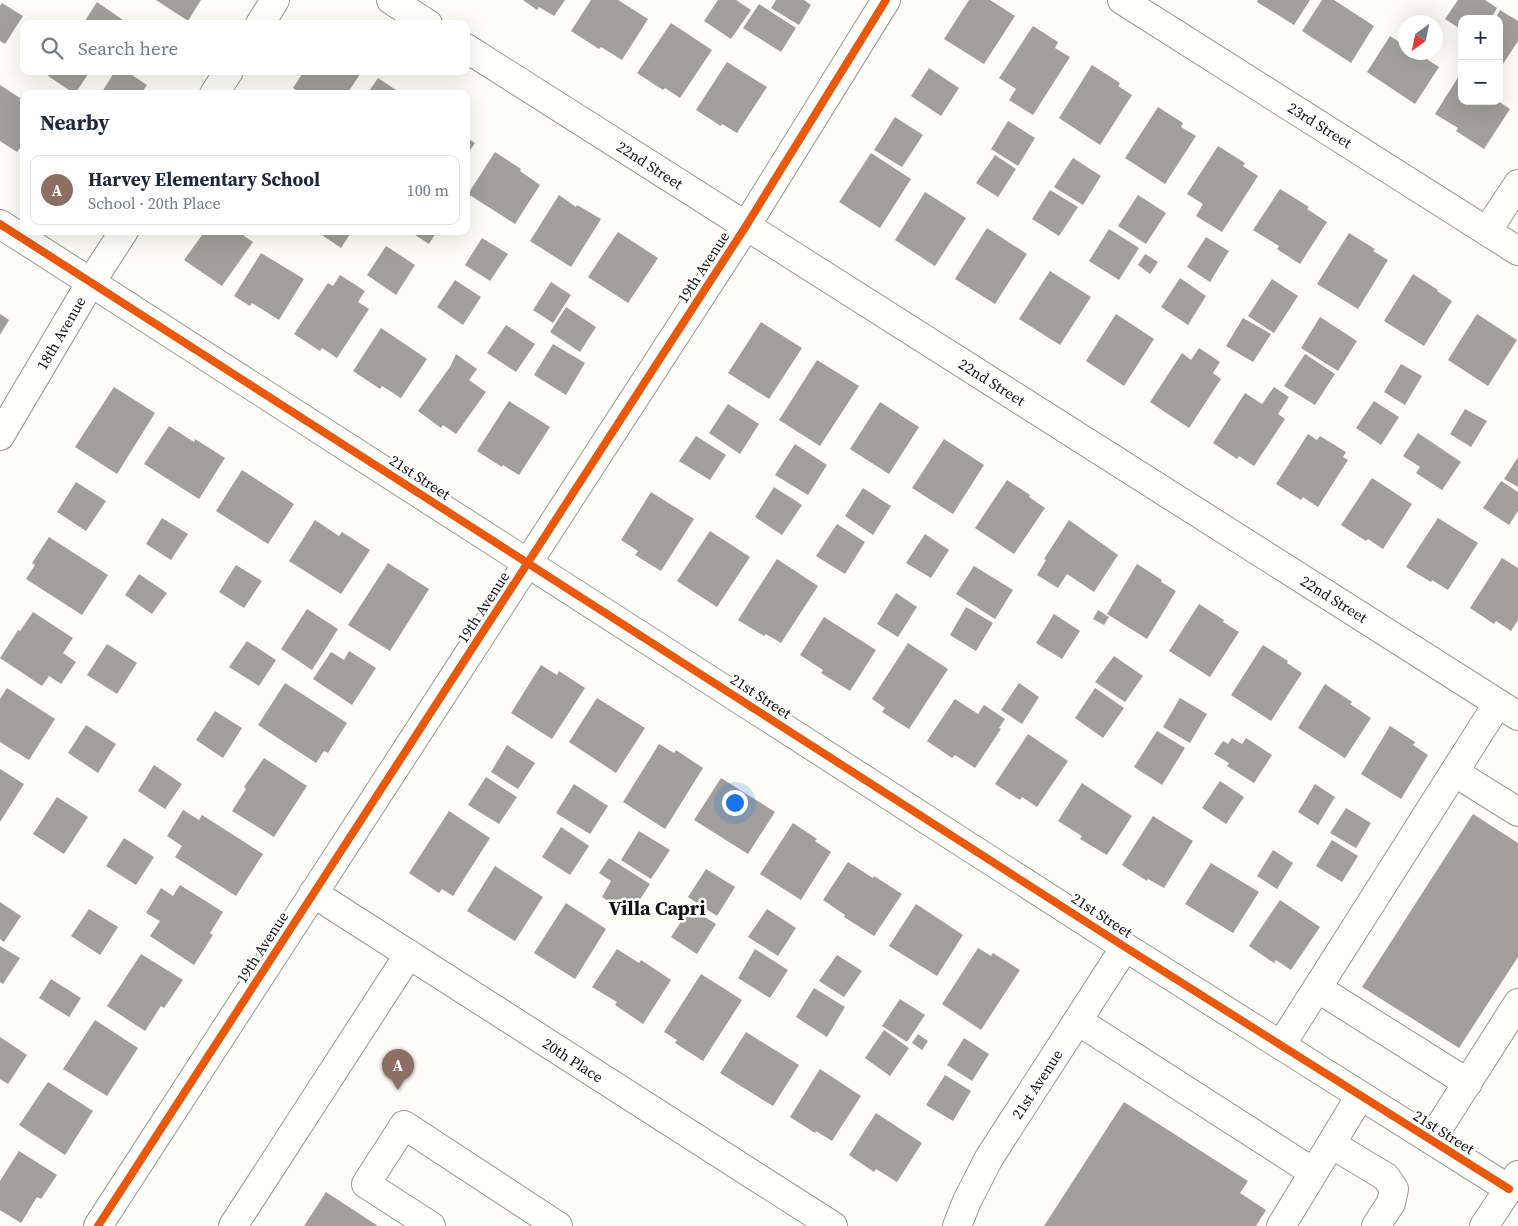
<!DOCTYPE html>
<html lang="en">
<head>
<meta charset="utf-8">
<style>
  body { margin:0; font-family:"Source Serif 4",serif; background:#f2f2f3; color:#1f2937 }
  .controls { position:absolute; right:15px; top:15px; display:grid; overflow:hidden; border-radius:10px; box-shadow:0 5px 20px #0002 }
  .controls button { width:45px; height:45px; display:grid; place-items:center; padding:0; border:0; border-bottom:1px solid #e0e1e3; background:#fff; color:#1f2937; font:25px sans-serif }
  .compass { position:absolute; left:1398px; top:15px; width:45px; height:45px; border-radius:50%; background:#fff; box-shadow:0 5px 20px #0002; rotate:213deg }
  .you { position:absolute; left:734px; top:802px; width:18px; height:18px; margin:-12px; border:4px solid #fff; border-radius:50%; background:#1a73e8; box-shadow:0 0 0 8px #1a73e833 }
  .badge { display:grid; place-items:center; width:32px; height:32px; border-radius:50%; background:#d93025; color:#fff; font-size:16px; font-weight:700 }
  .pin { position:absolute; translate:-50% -41px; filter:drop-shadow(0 1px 2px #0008) }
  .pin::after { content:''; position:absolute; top:26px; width:18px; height:15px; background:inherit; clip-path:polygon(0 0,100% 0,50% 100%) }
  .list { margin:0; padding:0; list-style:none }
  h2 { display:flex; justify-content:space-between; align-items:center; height:65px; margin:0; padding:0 20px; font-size:21px }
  h2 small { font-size:16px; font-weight:400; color:#747a83 }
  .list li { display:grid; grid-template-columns:32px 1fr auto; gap:15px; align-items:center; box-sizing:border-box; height:70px; margin:0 10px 10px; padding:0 10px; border:1px solid #e0e1e3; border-radius:10px }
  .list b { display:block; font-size:19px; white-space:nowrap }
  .list p { margin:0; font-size:16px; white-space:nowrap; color:#747a83 }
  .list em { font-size:16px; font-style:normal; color:#747a83 }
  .icon { flex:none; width:28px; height:28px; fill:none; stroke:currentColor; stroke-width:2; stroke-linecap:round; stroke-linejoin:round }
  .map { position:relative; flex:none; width:1518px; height:1226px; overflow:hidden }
  .search { position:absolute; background:#fff; box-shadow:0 5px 20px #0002; left:20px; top:20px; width:450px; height:55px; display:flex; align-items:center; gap:12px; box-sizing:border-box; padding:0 18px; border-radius:10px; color:#747a83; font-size:19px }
  .panel { position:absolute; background:#fff; box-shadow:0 5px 20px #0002; left:20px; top:90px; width:450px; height:145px; border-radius:10px }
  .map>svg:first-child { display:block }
  .building { fill:#a19f9c }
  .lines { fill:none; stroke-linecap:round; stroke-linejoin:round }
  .minor-casing { stroke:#979795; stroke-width:30 }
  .minor { stroke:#fffffe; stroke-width:28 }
  .cycleway-casing { stroke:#fff; stroke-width:11 }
  .cycleway { stroke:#e8590c; stroke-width:8 }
  .labels { text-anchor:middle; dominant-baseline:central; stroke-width:5; stroke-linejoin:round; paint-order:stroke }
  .street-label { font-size:15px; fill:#111; stroke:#fff }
  .district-label { font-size:20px; font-weight:bold; fill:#111; stroke:#fff }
</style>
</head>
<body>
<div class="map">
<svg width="1518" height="1226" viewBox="0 0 1518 1226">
  <rect width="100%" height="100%" fill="#fdfcf7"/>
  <!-- building -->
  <path class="building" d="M156 0H201L188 21Z
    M523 0H565L554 16 539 7 537 10Z
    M591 0H618L648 19 622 60 601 47 599 49 571 31Z
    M718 0H736L751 10 731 39 704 21Z
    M776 0H804L811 5 799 25 771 8Z
    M969 0H990L1015 16 984 64 944 39Z
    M1258 0H1310L1294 25 1257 2Z
    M1322 0H1334L1374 26 1351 63 1302 31Z
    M1458 0H1485L1497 8 1491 19H1462V30L1445 19Z
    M97 2 123 20 120 24H83Z
    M2 3 23 16 5 44 0 41V6Z
    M759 4 796 28 781 52 743 28Z
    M1500 10 1518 21V41L1503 64 1499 62V19H1495Z
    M671 23 712 50 680 98 665 88 663 90 637 73Z
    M1033 26 1058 42 1055 48 1070 57 1033 115 1009 100 1016 89 999 78Z
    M1390 36 1406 46V52H1416L1439 67 1415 104 1367 72Z
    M727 62 767 87 737 133 722 124 721 126 696 110Z
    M1092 65 1120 83 1118 86 1132 95 1100 145 1059 118Z
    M929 68 959 88 941 116 911 96Z
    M52 71H90L75 94 48 76Z
    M115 71H126L147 85 141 94H104L102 92Z
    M304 71H362L347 94H301L293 88Z
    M1462 71V101H1498L1510 109 1484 149 1456 131 1458 128 1435 114Z
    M378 78 402 94H367Z
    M0 85 20 98 22 95 24 96V143L17 152 0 141Z
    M1158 107 1183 123 1181 127 1196 136 1165 184 1125 158Z
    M895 117 923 135 902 167 874 150Z
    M1008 121 1035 138 1018 166 991 149Z
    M466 137 475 143 466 156Z
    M1218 146 1245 163 1243 166 1258 176 1222 232 1196 216 1203 204 1187 194Z
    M495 152 521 169 520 171 540 185 515 224 468 194Z
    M871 153 911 179 880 228 839 202Z
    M995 155 1016 169 998 197 976 183Z
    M1073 158 1101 176 1083 205 1054 187Z
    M1280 189 1309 207 1307 209 1327 222 1300 264 1277 249 1279 246 1253 230Z
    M1050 190 1078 207 1059 236 1032 219Z
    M925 192 966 218 935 266 895 240Z
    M559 195 576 207 577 205 601 219 571 267 530 241Z
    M1138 195 1166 213 1146 244 1118 226Z
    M987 228 1027 254 995 304 955 279Z
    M1109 229 1139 248 1119 280 1089 261Z
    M205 231H237L253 242 222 286 184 260Z
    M316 231H352L341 248Z
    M409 231H437L429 244Z
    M618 232 658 258 628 303 588 277Z
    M1349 233 1375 249 1373 251 1388 260 1358 309 1317 284Z
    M1206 237 1229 251 1210 282 1187 267Z
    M482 238 508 254 490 281 465 265Z
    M386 246 415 265 396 295 367 275Z
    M261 253 304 279 279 320 252 303 250 306 234 296Z
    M1145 254 1158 262 1150 274 1138 265Z
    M1050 271 1091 297 1060 345 1019 319Z
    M1413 274 1438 290 1437 291 1452 301 1424 346 1384 321Z
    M340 275 365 291 358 302 369 309 337 358 322 348 320 351 294 334 328 283 333 286Z
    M1180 278 1206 296 1188 325 1161 307Z
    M1272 279 1298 296 1274 333 1248 316Z
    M455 280 481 297 463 325 437 307Z
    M551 282 571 295 553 323 533 310Z
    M566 307 596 327 580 352 550 332Z
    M0 314 9 320 0 335Z
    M1116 314 1154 339 1124 386 1086 361Z
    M1477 314 1517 340 1488 386 1448 360Z
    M1320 317 1357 341 1338 371 1301 348Z
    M1243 318 1271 334 1253 362 1226 346Z
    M761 322 802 348 769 399 728 373Z
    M506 325 535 344 516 372 487 353Z
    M381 328 427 359 401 398 382 386 380 389 353 371Z
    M553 344 585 363 566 395 534 375Z
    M1199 348 1220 362 1213 373 1221 379 1189 428 1150 402 1182 353 1191 360Z
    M456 354 477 369 469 380 486 392 456 434 443 425 441 428 418 411 450 367Z
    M1305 354 1335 374 1315 405 1284 386Z
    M817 360 859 386 820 446 779 420Z
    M1401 364 1422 376 1405 405 1384 392Z
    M114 387 155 413 117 474 75 447Z
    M1274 387 1289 397 1278 414 1285 419 1254 466 1239 456 1237 459 1213 443 1245 393 1262 404Z
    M509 401 550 427 519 475 503 465 502 467 477 451Z
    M1374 401 1399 417 1381 445 1356 428Z
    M880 402 919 427 889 474 850 449Z
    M728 404 759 424 740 454 709 433Z
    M1465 409 1487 421 1471 447 1450 434Z
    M169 426 194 442 195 439 225 458 199 499 144 464Z
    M1418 433 1461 462 1442 490 1416 473 1420 467 1403 456Z
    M1308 434 1317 440 1320 436 1346 452 1343 457 1348 460 1318 507 1303 497 1301 500 1276 484Z
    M696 436 726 455 710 480 679 461Z
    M944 439 984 465 953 514 912 488Z
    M795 444 827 465 808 495 775 475Z
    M1518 457V487L1504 479Z
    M242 470 294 504 268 544 216 511Z
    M1372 478 1412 504 1383 549 1368 539 1366 541 1341 525Z
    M1007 480 1030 495 1029 497 1045 508 1014 554 975 528Z
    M1501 481 1518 492V511L1509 525 1483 508Z
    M76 482 106 501 86 531 57 512Z
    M774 487 802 505 782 535 755 517Z
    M863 488 891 506 873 535 845 516Z
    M651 492 694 519 661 571 635 555 638 551 621 540Z
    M162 518 188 534 171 560 146 544Z
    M1438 518 1478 543 1448 590 1432 580 1431 582 1406 567Z
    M315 520 339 536 342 532 370 550 341 594 289 561Z
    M1069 520 1118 555 1094 592 1067 574 1058 588 1037 575 1046 560 1044 559Z
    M837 524 865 542 845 574 816 556Z
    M710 531 750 557 717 607 677 581Z
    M925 534 949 550 931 578 906 563Z
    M49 537 108 575 82 615 26 579 35 565 32 563Z
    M1502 558 1518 568V620L1511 631 1496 621 1494 624 1470 608Z
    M777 559 818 586 781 643 766 634 764 636 738 620Z
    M388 563 429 589 390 651 348 625Z
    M1137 564 1162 580 1161 582 1176 591 1147 639 1107 614Z
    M236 565 262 581 244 608 219 592Z
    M974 566 1013 590 995 619 956 594Z
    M139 574 167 593 152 614 125 595Z
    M896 593 917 607 898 637 877 624Z
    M1199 604 1224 620 1223 622 1239 632 1210 677 1169 651Z
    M966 607 993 623 976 651 950 635Z
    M307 609 338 629 312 670 281 649Z
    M1098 610 1109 617 1104 625 1093 619Z
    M33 612 73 638 63 653 76 662 61 684 49 676 42 686 0 658 18 630 20 631Z
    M1054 614 1080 631 1062 659 1036 643Z
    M824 617 876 650 850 691 821 673 823 670 800 655Z
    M247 641 276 660 259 686 229 667Z
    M908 643 948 669 909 729 882 712 885 708 872 699Z
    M107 644 137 663 117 694 87 675Z
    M1263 645 1288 661 1287 663 1302 673 1271 721 1231 695Z
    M349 651 376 668 352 705 313 679 331 652 344 660Z
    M1114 656 1143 676 1125 702 1095 682Z
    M541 665 557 675 559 671 585 688 552 739 511 713Z
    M285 683 347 723 328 753 324 751 316 763 258 725Z
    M1019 683 1039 697 1022 724 1001 710Z
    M1325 684 1352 702 1350 704 1371 718 1345 758 1298 728Z
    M7 688 55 719 29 760 0 742V699Z
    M1095 688 1124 708 1103 738 1075 718Z
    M597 698 645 728 616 773 569 742Z
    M1180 698 1207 714 1190 743 1163 727Z
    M955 699 978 714 984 705 1005 719 999 728 1001 729 975 768 955 755 952 758 927 741Z
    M215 711 242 728 223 758 196 740Z
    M86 725 116 744 98 773 68 753Z
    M1390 726 1415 742 1413 745 1428 755 1401 799 1361 774Z
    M1157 731 1185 748 1162 785 1134 767Z
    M1028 734 1068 761 1037 807 1022 797 1020 800 995 784Z
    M1232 738 1242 744 1246 738 1272 755 1254 783 1227 766 1229 763 1214 754 1223 741 1228 744Z
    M659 744 674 753 676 750 703 768 665 829 623 802Z
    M507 745 535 763 518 789 491 772Z
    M264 758 307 786 274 837 232 811 246 789 244 787Z
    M154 765 182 784 165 809 138 791Z
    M0 769 24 784 0 822Z
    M486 777 517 797 499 824 468 805Z
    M721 778 775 812 748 854 694 820Z
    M1220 781 1244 797 1226 824 1202 808Z
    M1082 783 1132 816 1107 855 1080 839 1082 836 1058 821Z
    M574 784 608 806 590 834 556 813Z
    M1315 784 1335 797 1318 825 1298 812Z
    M57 797 88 817 64 854 33 834Z
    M1346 808 1371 823 1356 848 1330 833Z
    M183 810 199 820 202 815 263 854 236 896 175 857 182 846 167 836Z
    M449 811 490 838 453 896 442 889 439 893 409 873Z
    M1473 814 1518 843V957L1459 1048 1362 987Z
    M1153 816 1193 841 1164 888 1148 879 1147 881 1122 865Z
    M793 823 817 839 815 841 831 852 801 900 760 874Z
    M561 827 589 846 570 875 542 857Z
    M639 831 670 850 651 879 621 860Z
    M124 838 154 857 136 885 106 866Z
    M1332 840 1358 856 1342 882 1316 866Z
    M1273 850 1293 863 1277 889 1257 876Z
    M609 858 650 884 630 915 602 897 611 881 599 873Z
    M848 862 873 878 874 876 902 894 874 936 844 917 845 915 823 900Z
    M1211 863 1259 892 1233 933 1185 904Z
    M495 866 543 897 515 941 467 911Z
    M706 869 735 887 717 916 688 897Z
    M180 885 223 912 210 933 213 935 194 965 150 936 160 921 146 913 161 888 173 896Z
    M1280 900 1320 927 1291 970 1276 960 1274 963 1249 946Z
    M0 902 21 916 4 942 0 939Z
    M566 903 606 929 575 979 534 953Z
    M916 904 963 935 937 976 889 946Z
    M690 908 716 924 697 954 671 937Z
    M89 909 118 927 100 955 71 936Z
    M767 909 796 928 778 956 748 937Z
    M0 946 20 958 3 984 0 982Z
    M978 948 991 956 993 953 1020 970 981 1030 942 1004Z
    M617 949 639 963 641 960 671 980 643 1024 615 1005 617 1002 592 987Z
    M755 949 788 970 770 998 738 978Z
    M141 954 183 980 164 1008 161 1006 145 1031 107 1006Z
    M837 955 862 971 844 997 819 981Z
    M701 974 742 1000 703 1061 675 1043 677 1040 664 1032Z
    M51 979 81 998 69 1017 39 998Z
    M814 988 845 1007 827 1037 796 1017Z
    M900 999 925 1015 907 1042 882 1026Z
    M95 1020 138 1048 107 1096 63 1069Z
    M884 1030 909 1048 890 1076 865 1058Z
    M746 1032 799 1065 773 1106 720 1073Z
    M918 1034 928 1041 922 1050 912 1043Z
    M0 1037 27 1055 8 1084 0 1079Z
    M964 1038 989 1054 972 1081 947 1065Z
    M820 1069 861 1096 832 1141 816 1131 815 1133 790 1117Z
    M945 1075 971 1091 953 1121 926 1105Z
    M48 1082 93 1111 65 1155 19 1125Z
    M1124 1102 1248 1181 1240 1193 1266 1210 1256 1226H1044Z
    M876 1113 922 1143 897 1182 876 1169 874 1172 849 1155Z
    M19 1151 57 1175 41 1199 37 1197 21 1223 0 1210V1181Z
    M326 1192 378 1226H304Z"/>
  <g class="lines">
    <defs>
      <path id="minor" d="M391 0 428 24
        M1122 0 1518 251
        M260 24 275 0
        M466 48 1518 716
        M214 94 229 71
        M0 224 1125 947 1509 1189
        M1487 231 1518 184
        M0 436 91 282 124 231
        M1454 772 1518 812
        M313 893 833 1226
        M1317 988 1468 1083
        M1078 1021 1313 1172
        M1281 1045 1498 703
        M1431 1140 1518 1003
        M1331 1144 1360 1096
        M98 1226 746 226 886 0
        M233 1226 409 954
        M431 1226 366 1184 404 1125 558 1226
        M957 1226 967 1201 989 1158 1125 947
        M1281 1226 1331 1144 1386 1177 1394 1189 1391 1203 1376 1226
        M1484 1226 1518 1175"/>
    </defs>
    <!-- minor casing -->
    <use href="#minor" class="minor-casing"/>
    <!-- minor -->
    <use href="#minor" class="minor"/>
    <defs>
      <path id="cycleway" d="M0 224 1125 947 1509 1189
        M98 1226 746 226 886 0"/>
    </defs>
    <!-- cycleway casing -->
    <use href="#cycleway" class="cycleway-casing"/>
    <!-- cycleway -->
    <use href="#cycleway" class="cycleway"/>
  </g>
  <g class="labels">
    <!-- street labels -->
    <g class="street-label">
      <text transform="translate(1320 125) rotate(32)">23rd Street</text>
      <text transform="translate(650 165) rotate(33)">22nd Street</text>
      <text transform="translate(703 267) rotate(-57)">19th Avenue</text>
      <text transform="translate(61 333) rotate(-60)">18th Avenue</text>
      <text transform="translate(992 382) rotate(32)">22nd Street</text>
      <text transform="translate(420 477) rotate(33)">21st Street</text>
      <text transform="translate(1334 599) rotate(32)">22nd Street</text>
      <text transform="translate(483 607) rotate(-57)">19th Avenue</text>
      <text transform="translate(761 696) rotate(33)">21st Street</text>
      <text transform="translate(1102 915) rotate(33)">21st Street</text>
      <text transform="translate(262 947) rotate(-57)">19th Avenue</text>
      <text transform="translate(573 1060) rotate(33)">20th Place</text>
      <text transform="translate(1037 1084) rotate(-57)">21st Avenue</text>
      <text transform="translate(1444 1132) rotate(32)">21st Street</text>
    </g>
    <!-- district labels -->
    <g class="district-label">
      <text x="657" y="908">Villa Capri</text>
    </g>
  </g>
</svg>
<div class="controls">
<button>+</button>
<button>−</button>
</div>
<svg class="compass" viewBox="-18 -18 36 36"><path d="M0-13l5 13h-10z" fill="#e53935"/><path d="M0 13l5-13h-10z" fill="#747a83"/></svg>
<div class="you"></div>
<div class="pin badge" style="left:398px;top:1090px;background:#8d6e63">A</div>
<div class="search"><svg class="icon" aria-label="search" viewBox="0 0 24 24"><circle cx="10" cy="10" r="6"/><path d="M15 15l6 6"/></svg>Search here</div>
<section class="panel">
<h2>Nearby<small></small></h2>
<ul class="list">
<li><span class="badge" style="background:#8d6e63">A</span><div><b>Harvey Elementary School</b><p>School · 20th Place</p></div><em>100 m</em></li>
</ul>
</section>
</div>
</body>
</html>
